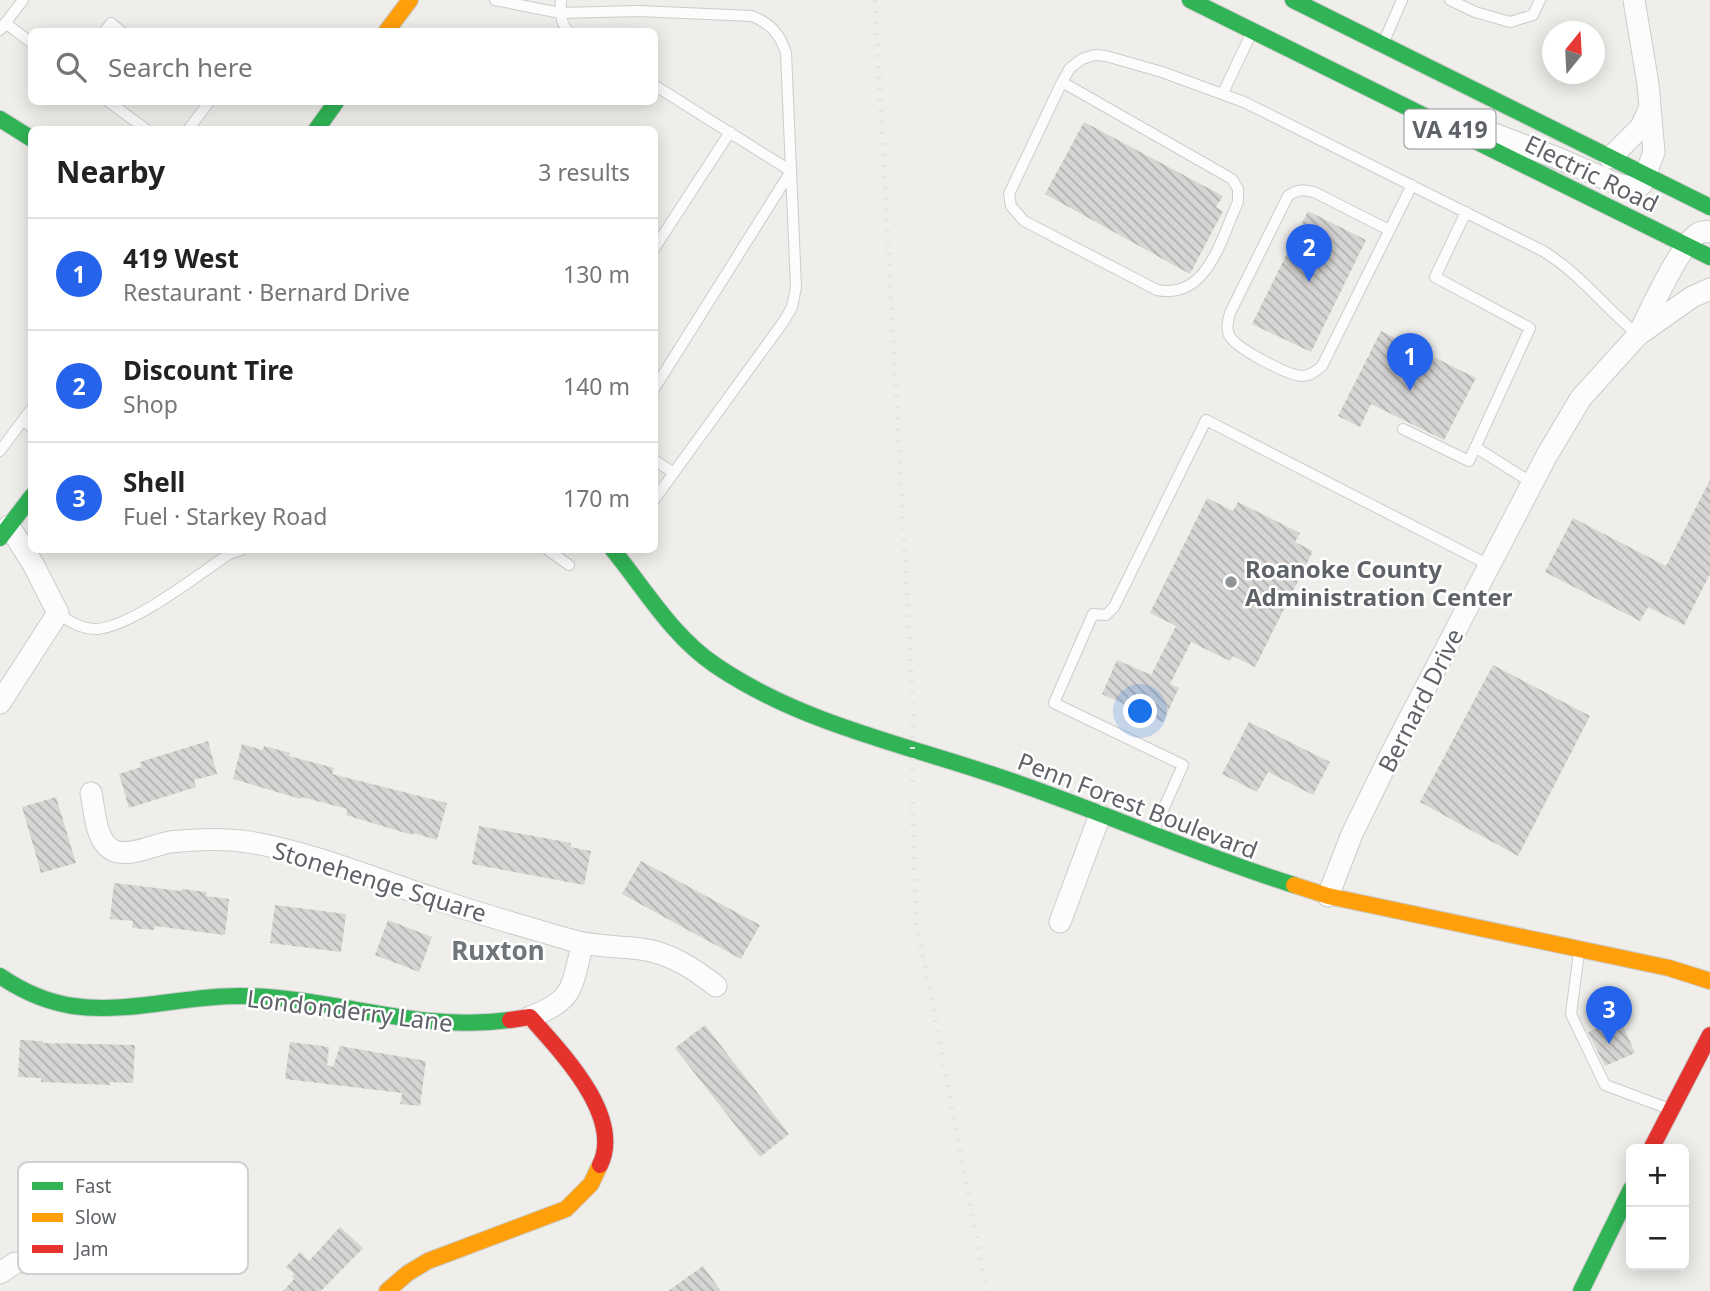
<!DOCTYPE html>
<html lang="en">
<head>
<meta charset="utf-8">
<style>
  body { margin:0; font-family:"Noto Sans",sans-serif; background:#f2f2f2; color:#222 }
  .controls { position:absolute; right:21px; bottom:21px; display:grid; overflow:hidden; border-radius:10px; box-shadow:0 4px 18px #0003 }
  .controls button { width:63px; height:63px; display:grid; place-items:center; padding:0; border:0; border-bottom:2px solid #e0e0e0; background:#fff; color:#222; font:35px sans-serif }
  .compass { position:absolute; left:1542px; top:21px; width:63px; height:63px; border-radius:50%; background:#fff; box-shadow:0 4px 18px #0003; rotate:18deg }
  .you { position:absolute; left:1141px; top:712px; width:24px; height:24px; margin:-18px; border:5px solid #fff; border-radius:50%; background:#1a73e8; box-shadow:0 0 0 10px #1a73e833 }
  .badge { display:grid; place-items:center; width:46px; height:46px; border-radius:50%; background:#2563eb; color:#fff; font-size:23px; font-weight:700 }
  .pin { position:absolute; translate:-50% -58px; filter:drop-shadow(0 2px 4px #0008) }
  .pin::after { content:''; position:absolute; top:37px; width:24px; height:21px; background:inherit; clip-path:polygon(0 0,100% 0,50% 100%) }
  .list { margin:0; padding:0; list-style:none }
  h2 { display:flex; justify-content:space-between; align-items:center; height:91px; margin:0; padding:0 28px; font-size:30px }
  h2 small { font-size:23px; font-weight:400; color:#767676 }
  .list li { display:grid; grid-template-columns:46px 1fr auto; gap:21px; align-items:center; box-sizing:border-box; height:112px; padding:0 28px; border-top:2px solid #e0e0e0 }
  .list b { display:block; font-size:26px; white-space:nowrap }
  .list p { margin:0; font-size:23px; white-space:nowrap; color:#767676 }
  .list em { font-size:23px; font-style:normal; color:#767676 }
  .icon { flex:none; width:38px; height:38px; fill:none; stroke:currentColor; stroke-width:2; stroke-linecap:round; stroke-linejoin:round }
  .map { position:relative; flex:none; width:1710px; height:1291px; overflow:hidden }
  .search { position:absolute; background:#fff; box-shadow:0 4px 18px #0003; left:28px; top:28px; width:630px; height:77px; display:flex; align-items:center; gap:18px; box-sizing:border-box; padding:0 24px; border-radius:10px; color:#767676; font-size:26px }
  .panel { position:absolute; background:#fff; box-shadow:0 4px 18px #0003; left:28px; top:126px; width:630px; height:427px; border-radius:10px }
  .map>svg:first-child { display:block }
  .building { fill:url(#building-back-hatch) }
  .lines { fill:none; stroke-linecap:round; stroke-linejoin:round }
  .lane-casing { stroke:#cbcccc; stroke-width:12 }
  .street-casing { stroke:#cbcccc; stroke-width:23 }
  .fast-casing { stroke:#cacacb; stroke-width:18 }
  .slow-casing { stroke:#cacacb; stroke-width:18 }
  .jam-casing { stroke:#cacacb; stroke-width:18 }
  .lane { stroke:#fdfcfc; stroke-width:10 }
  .street { stroke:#fdfcfc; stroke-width:21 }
  .fast { stroke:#30b455; stroke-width:16 }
  .slow { stroke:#ff9f0a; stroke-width:16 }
  .jam { stroke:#e5322d; stroke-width:16 }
  .rail { stroke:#e4e4e4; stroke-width:5; stroke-dasharray:2 9; stroke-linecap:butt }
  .poi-dot { fill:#919496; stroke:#fff; stroke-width:2.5 }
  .labels { text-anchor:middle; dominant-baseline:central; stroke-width:5; stroke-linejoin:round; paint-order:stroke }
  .shield { fill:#fff; stroke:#8f9295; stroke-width:2 }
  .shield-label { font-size:23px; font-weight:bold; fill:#5f6368 }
  .street-label { font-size:24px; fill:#5f6368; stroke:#fff }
  .poi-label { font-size:24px; font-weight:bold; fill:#5f6368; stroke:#fff; text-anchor:start }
  .neighbourhood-label { font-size:26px; font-weight:bold; fill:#70757a; stroke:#fff }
  .key { fill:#fff; stroke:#cfd0d2; stroke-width:2 }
  .key-label { font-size:19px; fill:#5f6368 }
</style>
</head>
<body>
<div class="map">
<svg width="1710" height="1291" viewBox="0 0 1710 1291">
  <defs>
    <pattern id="building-back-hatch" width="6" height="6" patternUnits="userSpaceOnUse" patternTransform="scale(1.75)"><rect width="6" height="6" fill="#d6d5d3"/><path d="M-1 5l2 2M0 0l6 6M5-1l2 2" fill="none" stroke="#b1b0af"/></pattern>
  </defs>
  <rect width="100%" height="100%" fill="#efeeea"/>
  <!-- building -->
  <path class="building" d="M1084 122 1223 196 1216 207 1223 211 1190 274 1045 194Z
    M1308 211 1366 240 1311 352 1252 324Z
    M1381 331 1476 378 1444 440 1371 404 1360 427 1338 416Z
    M1710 480V574L1684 625 1648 607 1640 621 1545 572 1573 518 1666 566Z
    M1207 498 1233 511 1238 502 1300 533 1295 542 1313 551 1255 667 1233 656 1230 661 1191 642 1170 684 1179 688 1163 722 1102 694 1117 660 1151 675 1176 626 1150 613Z
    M1493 665 1590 716 1518 856 1420 802Z
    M1249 722 1330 762 1313 795 1268 772 1257 792 1222 774Z
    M208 741 217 774 194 780 196 787 129 808 119 774 141 767 140 762Z
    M242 744 263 750 264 746 290 753 289 756 334 768 332 774 447 803 437 840 413 833 412 835 346 815 347 809 302 797 301 799 233 779Z
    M56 797 76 863 41 873 22 807Z
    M479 826 571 843 570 847 591 851 584 885 472 864Z
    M641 861 760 925 741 959 622 894Z
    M114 883 181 891 182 889 207 892 206 896 229 899 225 935 155 926 154 930 132 928 133 921 110 919Z
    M275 905 346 914 341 952 270 943Z
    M388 920 432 937 419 972 375 955Z
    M1620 1019 1635 1053 1605 1066 1588 1032Z
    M705 1025 789 1134 760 1157 675 1048Z
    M20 1040 43 1041V1043L135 1045 133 1083 110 1082V1085L41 1082V1078L18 1077Z
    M290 1042 329 1047 327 1065 333 1067 340 1046 426 1061 420 1106 400 1104 402 1093 285 1079Z
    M340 1227 363 1248 321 1291H283L294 1279 292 1277 294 1274 286 1267 300 1252 309 1261Z
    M703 1266 721 1291H668Z"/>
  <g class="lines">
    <defs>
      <path id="lane" d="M495 0 560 13 639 11 752 16C771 24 780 34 786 53L796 287 792 307 784 321 654 500
        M561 0C560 11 560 24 569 32
        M1450 0 1475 12 1510 22 1533 15 1540 0
        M5 23 32 43
        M0 30 23 0
        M104 32 111 23 122 32
        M1385 39 1402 0
        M1062 82 1070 68 1082 59 1095 55 1106 56 1162 72 1244 102 1543 251C1581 274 1604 307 1638 335
        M1062 82 1232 179 1238 189V202C1221 238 1208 300 1157 290L1024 221 1011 206 1009 194Z
        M654 85 791 171 654 389
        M1223 93 1250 36
        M109 102 147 130
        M188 130 209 102
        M1389 230 1316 193C1305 190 1298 188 1288 196L1230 313C1228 321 1226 327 1229 335 1235 348 1287 375 1302 376 1310 376 1316 371 1322 366L1412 185
        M654 249 730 132
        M23 420 32 408
        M1403 429 1469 461 1530 328 1435 277 1466 212
        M1475 447 1532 483
        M0 451 23 420 32 428
        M654 460 674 473
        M548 550 569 565
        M58 613C70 622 81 629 97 629 133 626 198 575 229 554L241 550
        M1153 832 1183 765 1054 703 1093 614 1106 615 1114 607 1206 420 1489 565
        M1579 952 1571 1014 1605 1085 1667 1108"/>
      <path id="street" d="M1494 134 1560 159 1617 184 1634 188 1642 184 1654 152 1648 84 1634 0
        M1610 158 1641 127 1650 107
        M1639 333C1649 313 1682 241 1699 233 1703 231 1706 231 1710 232
        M0 703 58 613 33 564 9 526
        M91 793C95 811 95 847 118 852 135 855 154 845 170 842 196 839 223 838 249 842 314 853 374 879 436 899 479 914 524 926 567 939 591 947 617 946 641 949 670 953 693 968 716 986
        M1328 896 1352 834 1394 748 1547 455 1581 398 1638 335 1692 297 1710 289
        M1060 922 1100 815
        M530 1017C576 1000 571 986 583 943
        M0 1273 15 1263"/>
      <path id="fast" d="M1190 0 1710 257
        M1293 0 1710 207
        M0 119 32 139
        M316 130 336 102
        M0 538 32 496
        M613 550C645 589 672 636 715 665 806 727 918 747 1020 784 1112 816 1201 856 1294 885
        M0 976C22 991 46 1002 73 1006 129 1014 186 995 242 996 335 997 416 1033 510 1020
        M1581 1291 1631 1189"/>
      <path id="slow" d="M386 32 410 0
        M1294 885 1328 896 1669 968 1710 981
        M387 1291 408 1273 428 1261 566 1209 591 1184 600 1165"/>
      <path id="jam" d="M510 1020 530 1017C560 1051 624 1116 600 1165
        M1651 1149 1710 1035"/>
    </defs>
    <!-- lane casing -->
    <use href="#lane" class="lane-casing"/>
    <!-- street casing -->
    <use href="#street" class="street-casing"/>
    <!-- fast casing -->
    <use href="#fast" class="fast-casing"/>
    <!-- slow casing -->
    <use href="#slow" class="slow-casing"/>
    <!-- jam casing -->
    <use href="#jam" class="jam-casing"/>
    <!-- lane -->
    <use href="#lane" class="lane"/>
    <!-- street -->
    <use href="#street" class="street"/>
    <!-- fast -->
    <use href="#fast" class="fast"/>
    <!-- slow -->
    <use href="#slow" class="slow"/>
    <!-- jam -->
    <use href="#jam" class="jam"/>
    <!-- rail -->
    <path class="rail" d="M875 0 913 709 912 794 916 920 987 1291"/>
  </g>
  <!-- markers -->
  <circle class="poi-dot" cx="1231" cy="582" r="7"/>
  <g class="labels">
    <!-- shield labels -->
    <rect class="shield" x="1404.5" y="109.5" width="91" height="39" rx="5"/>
    <g class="shield-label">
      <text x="1450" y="129">VA 419</text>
    </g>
    <!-- street labels -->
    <g class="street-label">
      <text transform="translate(1592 173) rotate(26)">Electric Road</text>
      <text transform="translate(1420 700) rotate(-63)">Bernard Drive</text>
      <text transform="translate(1138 805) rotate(21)">Penn Forest Boulevard</text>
      <text transform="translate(380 881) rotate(17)">Stonehenge Square</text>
      <text transform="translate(350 1010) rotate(7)">Londonderry Lane</text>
    </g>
    <!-- poi labels -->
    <g class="poi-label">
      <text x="1245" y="568">Roanoke County<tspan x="1245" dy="28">Administration Center</tspan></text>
    </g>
    <!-- neighbourhood labels -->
    <g class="neighbourhood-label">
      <text x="498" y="950">Ruxton</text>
    </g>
  </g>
  <!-- legend -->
  <rect x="18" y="1162" width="230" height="112" rx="10" class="key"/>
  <rect x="32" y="1182" width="31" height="8" fill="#30b455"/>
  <rect x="32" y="1213" width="31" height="9" fill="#ff9f0a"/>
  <rect x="32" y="1245" width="31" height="8" fill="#e5322d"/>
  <g class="key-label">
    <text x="75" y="1193">Fast</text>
    <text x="75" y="1224">Slow</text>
    <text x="75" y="1256">Jam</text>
  </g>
</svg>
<div class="controls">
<button>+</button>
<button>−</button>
</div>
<svg class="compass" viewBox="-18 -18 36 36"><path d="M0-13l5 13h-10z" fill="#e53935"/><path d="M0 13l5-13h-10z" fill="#767676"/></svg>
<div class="you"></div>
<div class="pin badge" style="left:1410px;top:391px">1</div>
<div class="pin badge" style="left:1309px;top:282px">2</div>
<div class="pin badge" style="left:1609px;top:1044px">3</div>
<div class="search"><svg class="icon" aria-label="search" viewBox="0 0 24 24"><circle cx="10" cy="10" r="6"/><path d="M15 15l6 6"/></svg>Search here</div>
<section class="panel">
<h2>Nearby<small>3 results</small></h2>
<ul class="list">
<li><span class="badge">1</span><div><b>419 West</b><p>Restaurant · Bernard Drive</p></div><em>130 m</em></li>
<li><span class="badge">2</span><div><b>Discount Tire</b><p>Shop</p></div><em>140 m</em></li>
<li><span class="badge">3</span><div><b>Shell</b><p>Fuel · Starkey Road</p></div><em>170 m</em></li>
</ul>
</section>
</div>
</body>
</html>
